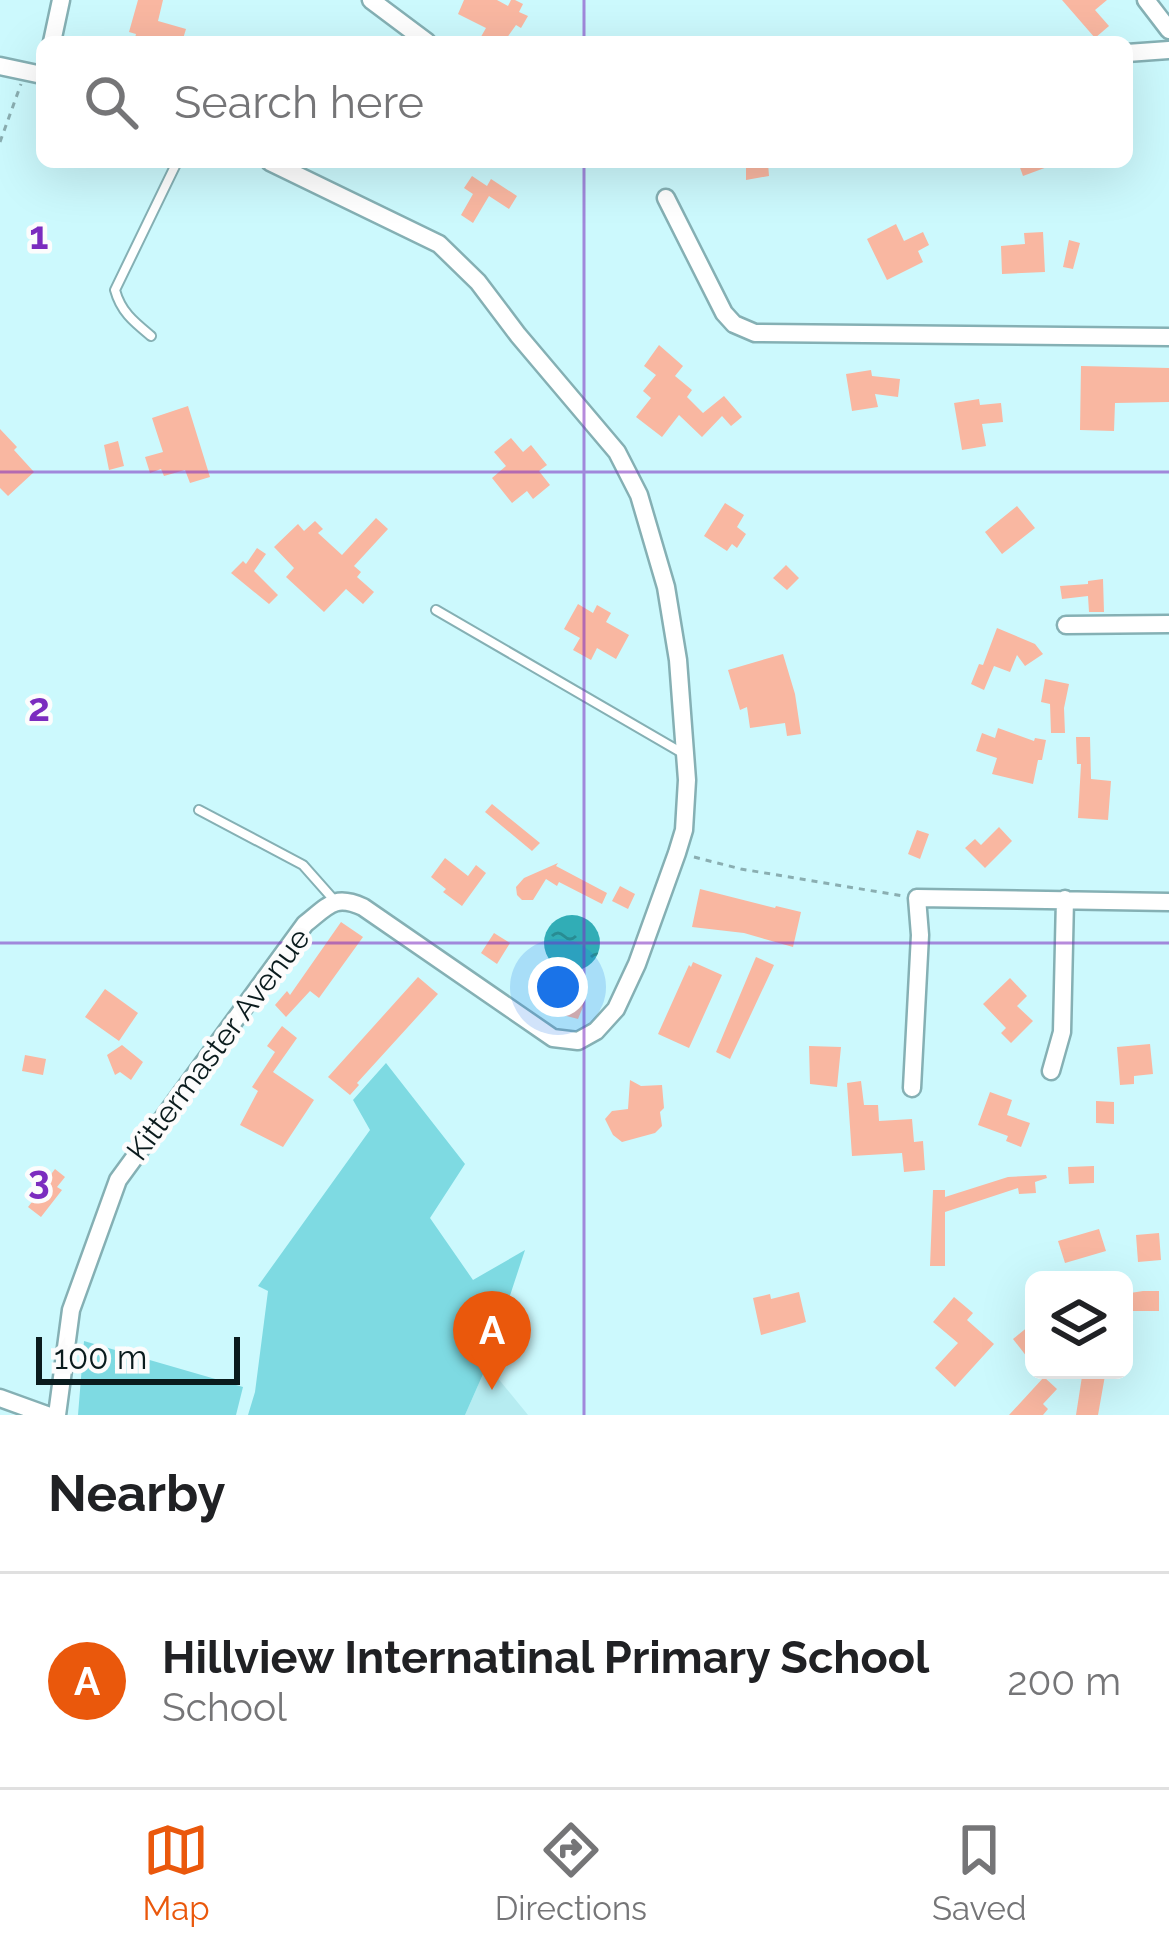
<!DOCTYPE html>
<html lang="en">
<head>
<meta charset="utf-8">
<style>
  body { margin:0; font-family:Raleway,sans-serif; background:#f6f6f6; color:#202124 }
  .controls { position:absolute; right:36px; bottom:36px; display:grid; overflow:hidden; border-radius:18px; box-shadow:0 12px 48px #0002 }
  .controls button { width:108px; height:108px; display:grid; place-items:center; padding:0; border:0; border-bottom:3px solid #e0e0e0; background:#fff; color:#202124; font:60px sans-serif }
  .scale { position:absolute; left:36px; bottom:30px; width:204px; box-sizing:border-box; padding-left:12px; border:6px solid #0a1b1d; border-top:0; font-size:33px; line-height:42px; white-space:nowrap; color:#0a1b1d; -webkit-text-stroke:9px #fcfcfc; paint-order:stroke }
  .you { position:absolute; left:558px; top:987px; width:42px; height:42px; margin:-30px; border:9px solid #fff; border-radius:50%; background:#1a73e8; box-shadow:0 0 0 18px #1a73e833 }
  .badge { display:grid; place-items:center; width:78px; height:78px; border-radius:50%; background:#ea580c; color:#fff; font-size:39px; font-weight:700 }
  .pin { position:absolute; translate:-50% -99px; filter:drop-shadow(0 3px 6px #0008) }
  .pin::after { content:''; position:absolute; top:63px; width:42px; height:36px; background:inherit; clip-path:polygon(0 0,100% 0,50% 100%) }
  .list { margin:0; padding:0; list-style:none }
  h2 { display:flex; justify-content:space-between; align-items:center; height:156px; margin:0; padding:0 48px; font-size:51px }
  h2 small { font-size:39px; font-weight:400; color:#757577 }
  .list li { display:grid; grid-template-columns:78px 1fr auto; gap:36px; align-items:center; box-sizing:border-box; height:216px; padding:0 48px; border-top:3px solid #e0e0e0 }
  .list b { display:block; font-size:45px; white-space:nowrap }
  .list p { margin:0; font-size:39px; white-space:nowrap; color:#757577 }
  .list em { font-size:39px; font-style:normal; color:#757577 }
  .icon { flex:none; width:66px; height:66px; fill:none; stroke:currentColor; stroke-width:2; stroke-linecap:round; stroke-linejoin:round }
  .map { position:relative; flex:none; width:1169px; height:1415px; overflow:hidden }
  .search { position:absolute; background:#fff; box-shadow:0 12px 48px #0002; left:36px; right:36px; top:36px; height:132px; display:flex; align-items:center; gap:30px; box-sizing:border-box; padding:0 42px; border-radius:18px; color:#757577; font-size:45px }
  .sheet { height:372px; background:#fff }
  nav { display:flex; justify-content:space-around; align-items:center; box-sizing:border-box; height:168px; border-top:3px solid #e0e0e0; background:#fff; font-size:33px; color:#757577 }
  nav a { display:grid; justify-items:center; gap:6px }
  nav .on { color:#ea580c }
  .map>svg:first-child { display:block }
  .built { fill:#b6ecf1 }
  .green { fill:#7edae2 }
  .water { fill:url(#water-ripples) }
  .building { fill:#f9b7a1 }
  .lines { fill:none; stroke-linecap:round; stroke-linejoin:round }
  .service-casing { stroke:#85b0b4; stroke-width:12 }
  .minor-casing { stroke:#85b0b4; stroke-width:21 }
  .path { stroke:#8aaeb1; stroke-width:3; stroke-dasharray:6 6; stroke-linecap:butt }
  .service { stroke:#fff; stroke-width:8 }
  .minor { stroke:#fff; stroke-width:16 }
  .grid { fill:none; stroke:#7b2cbf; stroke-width:3; stroke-opacity:0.55 }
  .labels { text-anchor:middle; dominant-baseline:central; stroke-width:9; stroke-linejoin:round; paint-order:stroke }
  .street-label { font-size:30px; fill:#0a1b1d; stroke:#fcfcfc }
  .grid-label { font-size:39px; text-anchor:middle; font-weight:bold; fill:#7b2cbf; stroke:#fcfcfc; stroke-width:9; stroke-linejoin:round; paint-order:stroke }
</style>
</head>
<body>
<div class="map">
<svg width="1169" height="1415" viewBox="0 0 1169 1415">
  <defs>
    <pattern id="water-ripples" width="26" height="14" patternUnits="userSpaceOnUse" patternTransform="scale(3)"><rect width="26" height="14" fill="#31adb6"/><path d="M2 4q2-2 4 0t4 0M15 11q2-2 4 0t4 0" fill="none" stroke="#288c93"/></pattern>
  </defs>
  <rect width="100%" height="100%" fill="#ccf9fd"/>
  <!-- built -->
  <path class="built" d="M487 1365 528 1415H465Z"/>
  <!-- green -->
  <path class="green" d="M386 1063 465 1164 430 1218 473 1280 525 1250 487 1365 465 1415H248L255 1392 268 1291 258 1286 370 1130 353 1100Z
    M84 1341 243 1387 236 1415H78Z"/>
  <!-- water -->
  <path class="water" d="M544 943a28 28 0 1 1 56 0a28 28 0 1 1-56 0Z"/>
  <!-- building -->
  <path class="building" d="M138 0H163L158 21 186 29 182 42H134L136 34 129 32Z
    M464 0H497L508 6 511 0H515L523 4 519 12 528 16 521 28 516 25 504 42H478L486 28 458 14Z
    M1062 0H1107L1095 10 1109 26 1095 38Z
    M1018 162H1058V163L1023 176Z
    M768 163 769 176 746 180V164Z
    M472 176 487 186 491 179 517 196 509 209 489 196 473 223 461 215 473 194 464 188Z
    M896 224 904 241 923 232 929 245 918 251 923 262 887 280 867 239Z
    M1043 232 1045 272 1002 274 1001 246 1025 244 1024 233Z
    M1069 240 1080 243 1073 269 1063 267Z
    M659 345 683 366 675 376 692 390 687 397 703 413 724 396 742 417 731 426 722 416 702 437 679 415 662 437 636 417 651 398 643 391 656 375 644 366Z
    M1081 366 1169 368V402L1115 403 1114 431 1080 430Z
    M871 370 872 376 900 379 898 397 875 394 878 407 852 411 846 374Z
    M979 399 980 405 1001 403 1003 422 982 424 986 446 962 450 954 403Z
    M188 406 210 477 190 483 185 470 164 476 161 469 150 473 145 457 163 452 152 418Z
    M0 429 17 447 14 450 34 472 8 496 0 488Z
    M511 438 523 452 531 445 547 465 539 471 550 485 533 499 527 491 512 503 492 478 506 466 494 452Z
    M118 441 124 466 109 470 104 445Z
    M725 503 744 515 737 527 746 534 737 548 732 544 727 551 704 536Z
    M1017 506 1035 528 1002 554 985 532Z
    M376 518 388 529 354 566 361 572 357 577 374 592 363 604 346 589 324 612 286 577 294 568 274 547 298 524 304 531 315 521 323 529 318 533 342 555Z
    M257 548 266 554 254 571 278 595 269 604 231 573 243 561 246 564Z
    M786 565 799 578 787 590 773 578Z
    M1103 579 1104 612H1089L1088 596 1062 599 1060 586 1088 584V581Z
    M578 604 593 613 597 605 611 613 606 622 629 635 616 659 597 648 591 660 573 650 580 638 564 629Z
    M997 628 1035 644 1043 654 1025 666 1017 655 1010 672 994 666 984 690 971 684 979 664 983 665Z
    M783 654 795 694 801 734 787 736 785 723 750 728 747 707 740 710 728 670Z
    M1045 679 1069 684 1064 708 1065 733H1051L1050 704 1041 702Z
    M998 728 1034 741 1035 738 1046 740 1042 760H1038L1033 784 992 774 997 758 976 751 982 733 995 738Z
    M1076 737H1090L1091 779 1111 781 1108 820 1078 818 1081 764H1077Z
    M492 804 540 843 532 851 485 812Z
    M999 827 1012 841 985 868 965 848 975 839 981 845Z
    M917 830 929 834 920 859 908 854Z
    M445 858 468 876 476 865 486 873 462 906 443 892 446 889 431 877Z
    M558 863 556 866 607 893 602 904 559 882 557 886 546 879 533 900H522L517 895 516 887 524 878Z
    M620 886 635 894 628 909 612 901Z
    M700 889 775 908 776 906 801 912 793 947 744 933 692 927Z
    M341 922 363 937 319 998 310 991 286 1017 275 1005 287 991 290 995Z
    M494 933 510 943 497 964 481 953Z
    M756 957 774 965 730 1059 716 1052Z
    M693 962 722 975 689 1048 658 1034 689 965 691 967Z
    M418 977 438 994 357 1083 359 1085 350 1095 328 1077Z
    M1010 978 1027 996 1017 1006 1033 1021 1011 1043 1001 1033 1006 1028 983 1004Z
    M105 989 138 1013 119 1041 85 1017Z
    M572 997 585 1002 578 1019 559 1014 564 1001Z
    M282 1026 297 1038 273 1072 314 1100 283 1147 240 1125 258 1091 252 1087 275 1052 267 1046Z
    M1150 1044 1153 1074 1134 1076V1084L1120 1085 1117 1047Z
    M122 1045 143 1062 131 1080 120 1072 115 1075 107 1055Z
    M809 1046 841 1047 837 1087 810 1084Z
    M25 1055 46 1059 43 1075 22 1071Z
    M630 1080 641 1086 662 1085 664 1108 660 1112 662 1126 655 1133 622 1142 613 1135 605 1119 612 1111 628 1109Z
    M861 1081 864 1105H878L879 1121 912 1119 914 1142 923 1141 925 1170 904 1172 902 1153 852 1156 847 1083Z
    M990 1092 1012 1100 1007 1115 1030 1123 1021 1147 1006 1141 1008 1136 978 1125Z
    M1096 1101 1114 1102V1124L1096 1123Z
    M1094 1166V1183L1069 1184 1068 1167Z
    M55 1169 65 1177 57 1187 62 1190 41 1217 28 1207 39 1193 32 1187 43 1172 49 1177Z
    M1046 1175 1047 1178 1035 1182 1036 1193 1019 1194 1018 1188 945 1212V1266H930L933 1190H945V1197L1008 1177Z
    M1099 1229 1106 1251 1065 1263 1058 1241Z
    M1159 1233 1161 1260 1138 1262 1136 1235Z
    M1143 1291H1159V1311H1124V1294Z
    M799 1292 806 1322 761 1335 753 1298 770 1294 771 1299Z
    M954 1297 973 1313 967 1320 994 1344 955 1387 935 1368 958 1343 933 1322Z
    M1034 1322V1366L1013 1339Z
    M1083 1370H1106L1098 1415H1076Z
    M1044 1377 1057 1389 1043 1404 1048 1409 1043 1415H1009Z"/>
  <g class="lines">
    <defs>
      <path id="service" d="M151 336C134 322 121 312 115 290L177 162
        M436 610 684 754
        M199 810 303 865 334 900"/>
      <path id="minor" d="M371 0 427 42
        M1146 0 1169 30
        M52 42 61 0
        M1127 53 1169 50
        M0 66 42 75
        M666 198 724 313 734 324 755 333 1169 337
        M1066 625 1169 624
        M1051 1071 1062 1032 1065 899
        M912 1088 920 935 917 898 1169 902
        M0 1398 47 1415
        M57 1415 71 1310 118 1180 305 924C328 906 334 894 363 907L553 1038 578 1041 596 1031 616 1009 637 964 677 853 684 830 687 780 678 660 666 587 639 495 617 452 518 335 478 282 439 244 270 162"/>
    </defs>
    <!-- service casing -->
    <use href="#service" class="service-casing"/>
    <!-- minor casing -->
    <use href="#minor" class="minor-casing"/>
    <!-- path -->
    <path class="path" d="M0 142 21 84
      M694 857 741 869 903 896"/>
    <!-- service -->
    <use href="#service" class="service"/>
    <!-- minor -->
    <use href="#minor" class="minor"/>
  </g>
  <!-- grid -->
  <path class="grid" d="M584 0V42M584 162V1415M0 472H1169M0 943H1169"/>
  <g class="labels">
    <!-- street labels -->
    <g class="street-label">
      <text transform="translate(218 1044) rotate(-53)">Kittermaster Avenue</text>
    </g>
  </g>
  <g class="grid-label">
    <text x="39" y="249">1</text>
    <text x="39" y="721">2</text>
    <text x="39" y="1193">3</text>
  </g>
</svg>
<div class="controls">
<button><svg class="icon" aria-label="layers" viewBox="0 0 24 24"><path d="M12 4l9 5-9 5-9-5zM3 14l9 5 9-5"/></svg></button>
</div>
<div class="scale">100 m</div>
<div class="you"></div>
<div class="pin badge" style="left:492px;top:1390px">A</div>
<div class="search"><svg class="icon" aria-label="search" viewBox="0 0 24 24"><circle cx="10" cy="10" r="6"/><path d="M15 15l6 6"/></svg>Search here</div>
</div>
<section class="sheet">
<h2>Nearby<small></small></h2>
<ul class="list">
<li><span class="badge">A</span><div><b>Hillview Internatinal Primary School</b><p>School</p></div><em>200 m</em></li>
</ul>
</section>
<nav>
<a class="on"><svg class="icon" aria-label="map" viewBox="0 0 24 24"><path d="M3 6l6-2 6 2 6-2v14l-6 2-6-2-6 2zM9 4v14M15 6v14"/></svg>Map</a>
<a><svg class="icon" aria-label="directions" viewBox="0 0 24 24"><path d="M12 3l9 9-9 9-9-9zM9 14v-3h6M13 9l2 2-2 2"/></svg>Directions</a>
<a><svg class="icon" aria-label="saved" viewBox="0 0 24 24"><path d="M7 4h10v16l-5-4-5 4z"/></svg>Saved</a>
</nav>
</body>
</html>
